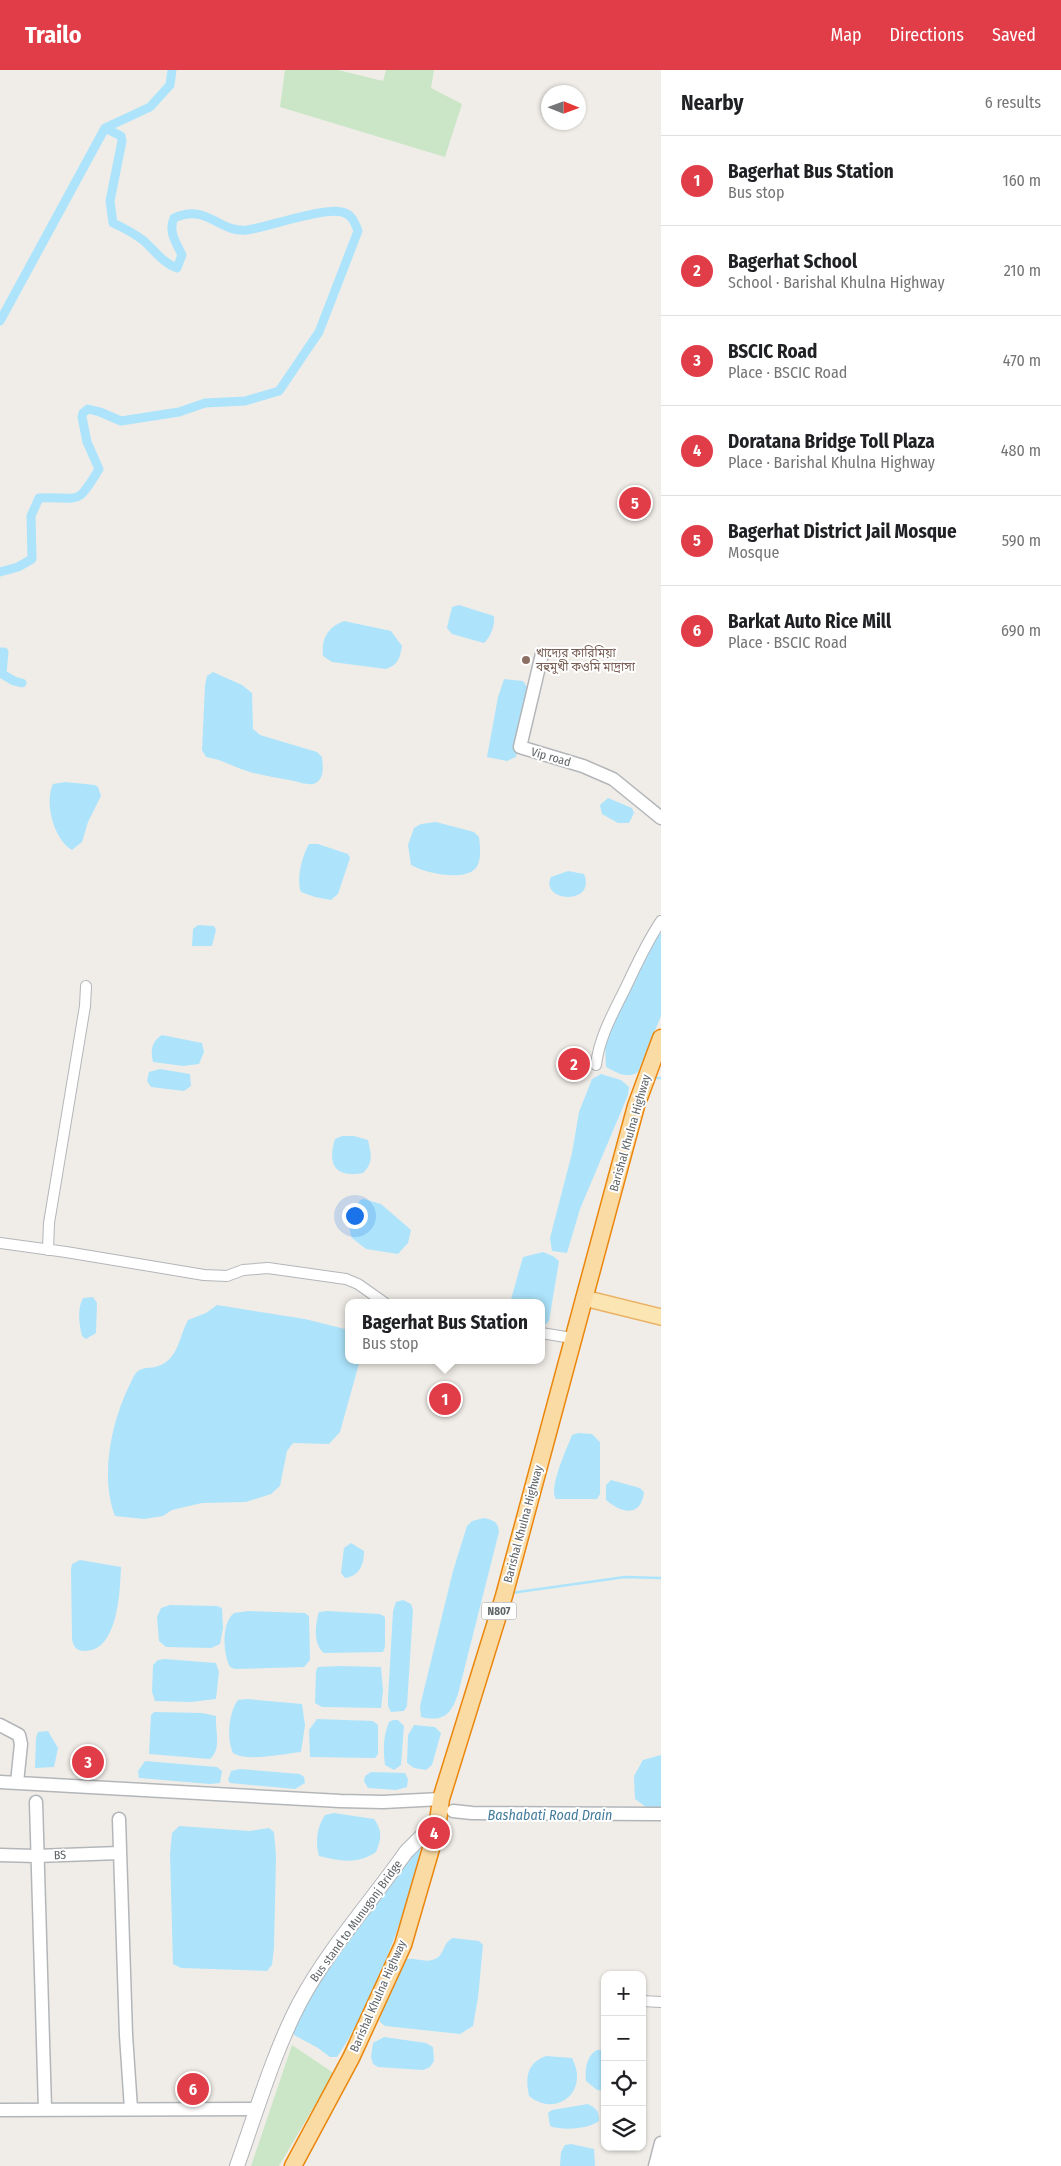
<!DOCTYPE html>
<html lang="en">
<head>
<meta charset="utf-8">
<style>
  body { margin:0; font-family:"Fira Sans Condensed","Noto Sans Bengali",sans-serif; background:#f6f6f6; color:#202124 }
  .controls { position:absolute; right:15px; bottom:15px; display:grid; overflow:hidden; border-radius:10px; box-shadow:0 1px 4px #0004 }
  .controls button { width:45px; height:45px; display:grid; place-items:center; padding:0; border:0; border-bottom:1px solid #e0e0e0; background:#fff; color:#202124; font:25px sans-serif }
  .compass { position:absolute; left:541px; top:15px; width:45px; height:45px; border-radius:50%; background:#fff; box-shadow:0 1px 4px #0004; rotate:91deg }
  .you { position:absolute; left:354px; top:1145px; width:18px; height:18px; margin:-12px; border:4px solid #fff; border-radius:50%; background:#1a73e8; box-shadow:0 0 0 8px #1a73e833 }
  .badge { display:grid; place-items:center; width:32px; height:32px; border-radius:50%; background:#e13d48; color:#fff; font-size:16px; font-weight:700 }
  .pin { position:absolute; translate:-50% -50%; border:2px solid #fff; box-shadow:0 1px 5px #0006 }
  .popup { position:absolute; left:345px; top:1229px; width:200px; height:65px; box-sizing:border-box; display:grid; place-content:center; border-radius:10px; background:#fff; filter:drop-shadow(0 1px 4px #0005); font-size:16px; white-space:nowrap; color:#757577 }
  .popup b { font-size:19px; color:#202124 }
  .popup::after { content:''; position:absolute; left:50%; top:100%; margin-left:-10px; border:10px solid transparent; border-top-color:#fff }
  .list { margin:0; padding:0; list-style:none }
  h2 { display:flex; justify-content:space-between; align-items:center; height:65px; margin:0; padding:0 20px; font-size:21px }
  h2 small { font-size:16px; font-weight:400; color:#757577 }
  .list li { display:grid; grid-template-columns:32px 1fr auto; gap:15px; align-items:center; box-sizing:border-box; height:90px; padding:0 20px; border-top:1px solid #e0e0e0 }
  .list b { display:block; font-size:19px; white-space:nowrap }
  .list p { margin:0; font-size:16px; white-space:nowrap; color:#757577 }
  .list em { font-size:16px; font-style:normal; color:#757577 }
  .icon { flex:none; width:28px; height:28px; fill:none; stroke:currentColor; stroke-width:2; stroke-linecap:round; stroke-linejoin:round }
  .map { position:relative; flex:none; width:661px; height:2096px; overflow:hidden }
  header { display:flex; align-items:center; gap:30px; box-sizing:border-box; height:70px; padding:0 25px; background:#e13d48; color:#fff }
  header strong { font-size:24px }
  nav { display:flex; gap:28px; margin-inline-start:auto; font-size:18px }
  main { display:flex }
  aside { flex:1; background:#fff }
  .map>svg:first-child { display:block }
  .green { fill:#cae6c6 }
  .water { fill:#ade4fb }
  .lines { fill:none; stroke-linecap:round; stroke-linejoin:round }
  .stream { stroke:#ade4fb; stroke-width:2.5 }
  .canal { stroke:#ade4fb; stroke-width:9 }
  .minor-casing { stroke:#b3b6b9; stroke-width:12 }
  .tertiary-casing { stroke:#b3b6b9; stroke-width:15 }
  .secondary-casing { stroke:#b2b5b9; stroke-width:16 }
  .primary-casing { stroke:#eab266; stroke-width:18 }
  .trunk-casing { stroke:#eb860c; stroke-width:19 }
  .minor { stroke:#fff; stroke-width:10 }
  .tertiary { stroke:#fff; stroke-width:12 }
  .secondary { stroke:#fff; stroke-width:14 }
  .primary { stroke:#fbe5b2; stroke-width:15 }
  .trunk { stroke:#fadba4; stroke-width:16 }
  .education-dot { fill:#8d6e63; stroke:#fff; stroke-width:2 }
  .labels { text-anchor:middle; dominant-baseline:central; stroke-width:4; stroke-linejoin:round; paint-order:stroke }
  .shield { fill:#fff; stroke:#8f9295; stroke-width:1 }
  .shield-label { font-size:11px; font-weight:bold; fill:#5f6467 }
  .education-label { font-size:12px; fill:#785e54; stroke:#fff; text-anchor:start }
  .street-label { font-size:12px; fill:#5f6467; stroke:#fff }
  .water-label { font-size:14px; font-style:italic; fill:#437b9b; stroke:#fff }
</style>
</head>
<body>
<header>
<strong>Trailo</strong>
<nav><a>Map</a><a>Directions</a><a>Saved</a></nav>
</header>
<main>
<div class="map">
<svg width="661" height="2096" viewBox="0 0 661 2096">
  <rect width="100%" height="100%" fill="#f0ede8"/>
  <!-- green -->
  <path class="green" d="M285 0H338L383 11 386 0H434L431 18 462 34 445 87 280 37Z
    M292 1975 332 2002V2006L279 2096H251Z"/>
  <!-- water -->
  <path class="water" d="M459 535 494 546C495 555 491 567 484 573L452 564 447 558 452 537Z
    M344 551 391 561 402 576C400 588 398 595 386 599L332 592 323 586C321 568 328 557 344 551Z
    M213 602 242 615 252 623 253 659 260 665 317 682 322 687C323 696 325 711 313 714 307 715 299 712 294 711 278 708 262 706 247 701 233 697 221 689 206 687L202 680 205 615 207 606Z
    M504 609 523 611 529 620 516 687 507 691 487 687 498 627Z
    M65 712 95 715 98 717 101 726 88 752 82 772 72 780C54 770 44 733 53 714Z
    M608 728 632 738 634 743 629 753H618L602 744 600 735Z
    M436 752 474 762 479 767C480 776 482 790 476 798 463 812 425 803 411 795L408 775 414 758 421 754Z
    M309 774H318L348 784 350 788 338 824 331 830 315 827 301 822C296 809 302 786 309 774Z
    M568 801 584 804C597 836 539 832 551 807Z
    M198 855 214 856 216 860 212 876H192L193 859Z
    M661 861V946L638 1002C627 1009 617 1003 606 997L605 971 657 862Z
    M162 965 202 973 204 982 199 994 183 996 153 992C150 980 152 971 162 965Z
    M160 999 190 1004 191 1016 184 1021 151 1017 147 1011 149 1002Z
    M601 1004 621 1010 629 1017 628 1025 580 1139 567 1183 552 1181 550 1168 572 1083 579 1042 592 1009Z
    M342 1066H354L368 1070C371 1084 374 1092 363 1103 335 1108 327 1095 335 1069Z
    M364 1129 381 1134 411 1160 408 1173 398 1184 366 1179 352 1168C346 1155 354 1142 360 1130Z
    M543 1182 553 1186 559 1191 549 1251 541 1259V1233H510L523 1187Z
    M93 1227 97 1233 96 1263 86 1269 82 1266C79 1254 77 1239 83 1228Z
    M217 1235 305 1249 349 1260V1290H360L340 1362 329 1374 293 1373 287 1381 280 1416 271 1424 246 1432 202 1433 172 1440 163 1446 144 1449 115 1446C100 1407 111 1353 129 1316 131 1313 133 1306 136 1303 142 1296 150 1299 158 1296 178 1290 179 1267 188 1250L206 1243Z
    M578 1363 592 1364 600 1372V1424L597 1429H556C548 1419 567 1378 572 1365Z
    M611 1410 640 1418 644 1422C641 1448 621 1443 606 1430V1415Z
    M484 1448C494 1450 498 1452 499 1462L458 1624C451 1645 443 1652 421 1647L420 1636 453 1501 467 1456 472 1451Z
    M351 1473 364 1481C364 1494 360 1506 345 1508L341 1503 344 1478Z
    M80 1490 121 1497C120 1522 118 1581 85 1581 76 1581 74 1577 72 1570L71 1499 72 1494Z
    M403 1530 411 1534 413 1540 407 1636 404 1641 391 1642 388 1636V1628L393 1541 396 1532Z
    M170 1535 217 1536 222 1538 223 1558 220 1574 211 1578 166 1577 159 1571 157 1547 161 1538Z
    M248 1541 305 1543 309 1546 310 1590 304 1597 235 1599 230 1597C223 1584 221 1553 234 1543Z
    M327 1541 380 1544 385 1547V1577L383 1582 324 1583C313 1575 315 1554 319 1542Z
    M165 1589 216 1593 219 1602 216 1629 191 1632 155 1631 152 1622 153 1595 158 1590Z
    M340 1596 381 1597 383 1621 381 1638 322 1637 315 1633 316 1601 318 1597Z
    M247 1629 302 1634 305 1655 301 1682C283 1684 247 1692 233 1683 226 1668 229 1642 238 1630Z
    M154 1642 202 1643 216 1646C215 1661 222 1679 210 1689L149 1684 151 1645Z
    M317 1649 373 1651 378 1655V1684L375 1688 310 1687 309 1660Z
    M393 1650H398L404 1656 401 1695 394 1700 385 1695C383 1680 383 1666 389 1652Z
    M414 1655 435 1657 441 1663 432 1695 426 1700 414 1698 407 1693 408 1665Z
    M48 1661 58 1678 54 1697 35 1698 36 1668 38 1662Z
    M661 1685V1737H646L635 1729 634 1706 643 1690Z
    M145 1691 217 1697 222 1701 220 1713 210 1714 139 1708 138 1701Z
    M240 1699 300 1704 304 1707 305 1713 295 1719 230 1713 228 1710 231 1701Z
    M371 1702 405 1703 408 1709 407 1717 396 1720 368 1718 364 1711 365 1706Z
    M334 1743 374 1749C383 1761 381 1769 376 1782 357 1795 339 1791 319 1786 315 1772 317 1757 325 1745Z
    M179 1756 250 1761 269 1758 274 1762 276 1786 274 1878 272 1895 267 1901 181 1898 173 1894 170 1784 172 1763Z
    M416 1779 423 1782 421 1792C398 1858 376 1929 337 1987H330L318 1978 294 1965 293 1954 323 1907Z
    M453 1868 479 1871 483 1875 478 1928 473 1956 460 1964 385 1956 380 1952 379 1946 403 1890C413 1886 425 1894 435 1889 445 1885 442 1873 453 1868Z
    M384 1967 426 1973 433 1977 434 1991 430 1997 423 2000 378 1997 373 1994 371 1987 373 1973Z
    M597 1980H605V2021L597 2020 586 2011C585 2000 586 1986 597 1980Z
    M546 1986 572 1988C590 2022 556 2048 529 2026 525 2007 527 1993 546 1986Z
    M588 2034C597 2039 599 2041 599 2051 589 2059 562 2061 550 2056L548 2043 552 2040Z
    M571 2074 594 2079 595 2096H560L561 2082 565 2075Z"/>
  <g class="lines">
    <!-- stream -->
    <path class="stream" d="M653 1008H661
      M511 1523 625 1507 661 1508"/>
    <!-- canal -->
    <path class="canal" d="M0 251 105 58 150 37 170 15 172 0
      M0 502 18 497 32 489 31 446 39 428C80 426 76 438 99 399L87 372 82 347 83 343 88 339 100 342 121 351 179 342 205 333 245 331 279 321 319 262 358 161C355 153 352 144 342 142 325 137 268 157 247 160 218 163 208 133 174 148 168 162 176 172 182 185L177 198C163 193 155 181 144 171 135 164 124 158 113 153L110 131 122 71 121 66 105 58
      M0 582H4L2 604 14 611 22 613"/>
    <defs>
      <path id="minor" d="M596 995C599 968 613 943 625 919 636 896 646 873 661 851
        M0 1173 66 1182 204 1205 227 1206 243 1200 268 1198 346 1209 358 1214 385 1233
        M48 1180 49 1153 85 936 86 916
        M541 1263 572 1268
        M642 1931 661 1932"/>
      <path id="tertiary" d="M542 584 520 677 583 696 613 709 661 748
        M0 1655 19 1665 21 1674 17 1713
        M0 1712 340 1731 383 1732 441 1729
        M36 1732 45 2039
        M453 1741 472 1743 661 1744
        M119 1749 126 1965 131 2039
        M0 1785 36 1786 119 1783
        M0 2040 257 2039
        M655 2096 661 2073"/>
      <path id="secondary" d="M237 2096C256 2043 274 1981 300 1932 329 1878 371 1832 406 1782L422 1766 437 1758"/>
      <path id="primary" d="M584 1228 661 1247"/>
      <path id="trunk" d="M293 2096 351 1988 403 1875 437 1758 441 1729 504 1526 636 1036 661 968"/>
    </defs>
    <!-- minor casing -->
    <use href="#minor" class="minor-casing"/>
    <!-- tertiary casing -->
    <use href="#tertiary" class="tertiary-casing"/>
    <!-- secondary casing -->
    <use href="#secondary" class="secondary-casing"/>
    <!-- primary casing -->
    <use href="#primary" class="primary-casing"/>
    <!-- trunk casing -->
    <use href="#trunk" class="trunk-casing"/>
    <!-- minor -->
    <use href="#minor" class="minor"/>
    <!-- tertiary -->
    <use href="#tertiary" class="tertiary"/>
    <!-- secondary -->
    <use href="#secondary" class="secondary"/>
    <!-- primary -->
    <use href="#primary" class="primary"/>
    <!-- trunk -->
    <use href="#trunk" class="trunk"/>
  </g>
  <!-- markers -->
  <circle class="education-dot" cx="526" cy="590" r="5"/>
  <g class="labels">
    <!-- shield labels -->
    <rect class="shield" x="481.5" y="1532.5" width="35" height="17" rx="4"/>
    <g class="shield-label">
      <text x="499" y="1541">N807</text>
    </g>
    <!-- education labels -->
    <g class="education-label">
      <text x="536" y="583">খাদ্যের কারিমিয়া<tspan x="536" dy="14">বহুমুখী কওমি মাদ্রাসা</tspan></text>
    </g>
    <!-- street labels -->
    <g class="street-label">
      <text transform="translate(551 687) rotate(16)">Vip road</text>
      <text transform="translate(630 1063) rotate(-74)">Barishal Khulna Highway</text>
      <text transform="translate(523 1454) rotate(-75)">Barishal Khulna Highway</text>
      <text transform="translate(60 1785) rotate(-2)">BS</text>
      <text transform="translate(356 1851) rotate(-54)">Bus stand to Munugonj Bridge</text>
      <text transform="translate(378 1926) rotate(-66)">Barishal Khulna Highway</text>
    </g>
    <!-- water labels -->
    <g class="water-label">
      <text x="550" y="1745">Bashabati Road Drain</text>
    </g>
  </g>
</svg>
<div class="controls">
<button>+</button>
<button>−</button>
<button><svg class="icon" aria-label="locate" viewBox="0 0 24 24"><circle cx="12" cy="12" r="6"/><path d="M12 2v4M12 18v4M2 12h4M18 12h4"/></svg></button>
<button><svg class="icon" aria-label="layers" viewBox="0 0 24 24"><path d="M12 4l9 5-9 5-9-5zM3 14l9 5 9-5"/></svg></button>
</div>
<svg class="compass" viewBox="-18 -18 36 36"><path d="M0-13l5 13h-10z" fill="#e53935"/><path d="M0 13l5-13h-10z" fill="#757577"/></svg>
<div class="you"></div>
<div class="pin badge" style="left:445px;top:1329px">1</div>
<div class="popup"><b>Bagerhat Bus Station</b>Bus stop</div>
<div class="pin badge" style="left:574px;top:994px">2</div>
<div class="pin badge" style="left:88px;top:1692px">3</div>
<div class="pin badge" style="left:434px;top:1763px">4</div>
<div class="pin badge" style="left:635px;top:433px">5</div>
<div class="pin badge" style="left:193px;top:2019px">6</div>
</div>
<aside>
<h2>Nearby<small>6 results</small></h2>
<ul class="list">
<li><span class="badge">1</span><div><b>Bagerhat Bus Station</b><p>Bus stop</p></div><em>160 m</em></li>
<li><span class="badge">2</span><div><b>Bagerhat School</b><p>School · Barishal Khulna Highway</p></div><em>210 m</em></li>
<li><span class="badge">3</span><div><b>BSCIC Road</b><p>Place · BSCIC Road</p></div><em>470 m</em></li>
<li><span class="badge">4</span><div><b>Doratana Bridge Toll Plaza</b><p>Place · Barishal Khulna Highway</p></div><em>480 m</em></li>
<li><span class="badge">5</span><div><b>Bagerhat District Jail Mosque</b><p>Mosque</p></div><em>590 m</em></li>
<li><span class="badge">6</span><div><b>Barkat Auto Rice Mill</b><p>Place · BSCIC Road</p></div><em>690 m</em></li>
</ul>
</aside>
</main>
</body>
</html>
